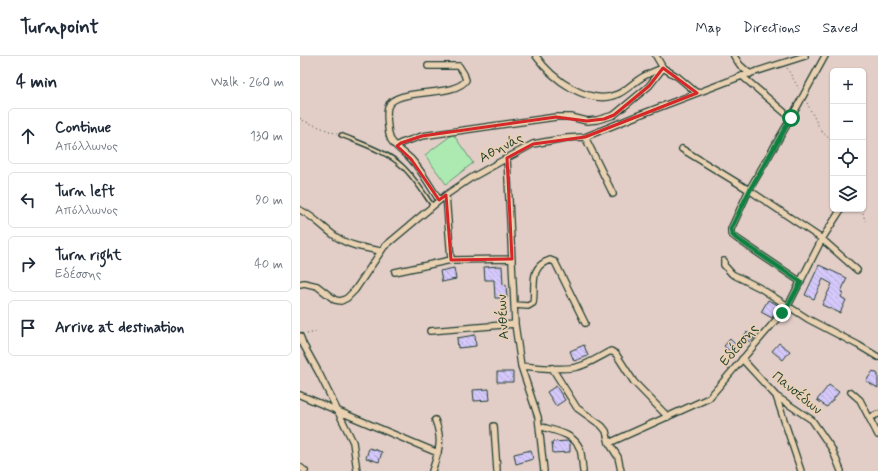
<!DOCTYPE html>
<html lang="en">
<head>
<meta charset="utf-8">
<style>
  body { margin:0; font-family:Mynerve,sans-serif; background:#f2f2f3; color:#1f2937 }
  .controls { position:absolute; right:12px; top:12px; display:grid; overflow:hidden; border-radius:6px; box-shadow:0 1px 3px #0004 }
  .controls button { width:36px; height:36px; display:grid; place-items:center; padding:0; border:0; border-bottom:1px solid #e0e1e3; background:#fff; color:#1f2937; font:20px sans-serif }
  .stop { position:absolute; width:12px; height:12px; margin:-9px; border:3px solid #0b8043; border-radius:50%; background:#fff }
  .stop.end { background:#0b8043; border-color:#fff; box-shadow:0 1px 4px #0008 }
  .list { margin:0; padding:0; list-style:none }
  h2 { display:flex; justify-content:space-between; align-items:center; height:52px; margin:0; padding:0 16px; font-size:17px }
  h2 small { font-size:13px; font-weight:400; color:#747a83 }
  .list li { display:grid; grid-template-columns:26px 1fr auto; gap:12px; align-items:center; box-sizing:border-box; height:56px; margin:0 8px 8px; padding:0 8px; border:1px solid #e0e1e3; border-radius:6px }
  .list b { display:block; font-size:15px; white-space:nowrap }
  .list p { margin:0; font-size:13px; white-space:nowrap; color:#747a83 }
  .list em { font-size:13px; font-style:normal; color:#747a83 }
  .icon { flex:none; width:22px; height:22px; fill:none; stroke:currentColor; stroke-width:2; stroke-linecap:round; stroke-linejoin:round }
  .map { position:relative; flex:none; width:578px; height:415px; overflow:hidden }
  header { display:flex; align-items:center; gap:24px; box-sizing:border-box; height:56px; padding:0 20px; background:#fff; border-bottom:1px solid #e0e1e3 }
  header strong { font-size:19px }
  nav { display:flex; gap:22px; margin-inline-start:auto; font-size:14px }
  main { display:flex }
  aside { flex:1; background:#fff }
  .map>svg:first-child { display:block }
  .park { fill:#aceab2; stroke:#669473 }
  .building { fill:url(#building-back-hatch); stroke:#1f3d34 }
  .lines { fill:none; stroke-linecap:round; stroke-linejoin:round }
  .service-casing { stroke:#1f3d34; stroke-width:5.5 }
  .minor-casing { stroke:#1f3d34; stroke-width:8 }
  .path { stroke:#1f3d34; stroke-width:1; stroke-dasharray:1 3; stroke-linecap:butt }
  .service { stroke:#e9d1b1; stroke-width:2.5 }
  .minor { stroke:#e9d1b1; stroke-width:5.5 }
  .route { stroke:#0b8043; stroke-width:5 }
  .marked { fill:none; stroke:#d62828; stroke-width:3; stroke-linejoin:round }
  .labels { text-anchor:middle; dominant-baseline:central; stroke-width:3; stroke-linejoin:round; paint-order:stroke }
  .street-label { font-size:14px; fill:#1f3d34; stroke:#e9d1b1 }
</style>
</head>
<body>
<header>
<strong>Turnpoint</strong>
<nav><a>Map</a><a>Directions</a><a>Saved</a></nav>
</header>
<main>
<aside>
<h2>4 min<small>Walk · 260 m</small></h2>
<ul class="list">
<li><svg class="icon" aria-label="ahead" viewBox="0 0 24 24"><path d="M12 20V5M6 11l6-6 6 6"/></svg><div><b>Continue</b><p>Απόλλωνος</p></div><em>130 m</em></li>
<li><svg class="icon" aria-label="left" viewBox="0 0 24 24"><path d="M17 20v-9H6M10 6l-5 5 5 5"/></svg><div><b>Turn left</b><p>Απόλλωνος</p></div><em>90 m</em></li>
<li><svg class="icon" aria-label="right" viewBox="0 0 24 24"><path d="M7 20v-9h11M14 6l5 5-5 5"/></svg><div><b>Turn right</b><p>Εδέσσης</p></div><em>40 m</em></li>
<li><svg class="icon" aria-label="arrive" viewBox="0 0 24 24"><path d="M6 21V4h12l-3 4 3 4H6"/></svg><div><b>Arrive at destination</b></div></li>
</ul>
</aside>
<div class="map">
<svg width="578" height="415" viewBox="0 0 578 415">
  <defs>
    <pattern id="building-back-hatch" width="6" height="6" patternUnits="userSpaceOnUse"><rect width="6" height="6" fill="#d5c8fa"/><path d="M-1 5l2 2M0 0l6 6M5-1l2 2" fill="none" stroke="#b6add7"/></pattern>
  </defs>
  <rect width="100%" height="100%" fill="#e3cec7"/>
  <filter id="ink" filterUnits="userSpaceOnUse"><feTurbulence type="fractalNoise" baseFrequency=".025" numOctaves="2"/><feDisplacementMap in="SourceGraphic" scale="8" xChannelSelector="R" yChannelSelector="G"/><feConvolveMatrix kernelMatrix="1 2 1 2 8 2 1 2 1" color-interpolation-filters="sRGB"/></filter>
  <g filter="url(#ink)">
    <!-- park -->
    <path class="park" d="M153 78 173 107 146 128 125 99Z"/>
    <!-- building -->
    <path class="building" d="M519 209 547 222 541 236 543 237 541 241 546 244 540 257 522 249 532 228 523 223 514 243 505 239Z
      M202 210 203 229 206 228 207 242H195L194 224H185L184 211Z
      M154 212 156 223 142 226 140 215Z
      M468 244 478 249 472 262 461 256Z
      M447 276 454 282 450 286 443 281Z
      M175 279 176 290 158 292 157 282Z
      M430 283 439 292 433 298 424 290Z
      M479 287 490 295 483 304 472 295Z
      M284 289 288 300 274 305 270 295Z
      M573 315 578 318V332L566 325Z
      M197 316H213V326H197Z
      M529 329 539 336 527 351 517 344Z
      M256 330 265 344 256 350 247 336Z
      M189 333 190 344 174 345 173 334Z
      M268 385 270 386V396L253 397 252 386Z
      M69 392 82 396 79 406 66 402Z
      M231 394 233 403 216 408 214 398Z"/>
    <g class="lines">
      <defs>
        <path id="service" d="M41 79C60 87 88 96 102 110 114 121 123 136 132 149"/>
        <path id="minor" d="M236 0C252 23 289 51 318 38 325 35 331 29 338 24 346 18 354 15 363 12L378 21 397 37
          M434 0 440 9 450 18
          M128 10H159L164 18 166 24C155 42 94 31 88 51 86 57 88 79 91 84 96 92 105 97 111 103 122 115 130 130 139 144
          M442 20 491 62
          M285 81 313 138
          M97 90 101 87 122 80 256 61H271L287 65 297 64 314 59 349 30 363 12 356 0
          M382 93 449 134 522 183 557 214
          M207 102 215 268 221 310 238 361 244 415
          M146 139 151 204
          M0 154C15 161 24 173 38 182 50 190 66 192 80 195
          M424 205V209L432 218 460 232 508 263 558 289 578 301
          M95 216 151 204 212 203
          M501 226 436 182 431 178V173L449 134 491 62 525 0
          M0 228 4 227 17 230 35 244 41 245 47 242 55 234 84 191 146 139 171 122 207 102 233 88 266 82 285 81 339 59 442 20 505 0
          M214 249 228 250 233 247C236 230 228 211 250 204L255 206 285 267
          M130 275 215 268
          M0 280 3 288 19 317 53 386 57 415
          M442 303 476 340 512 364 532 393 541 415
          M221 310C236 311 263 315 277 311 290 308 300 300 311 295L316 298 334 326 368 361
          M252 312 277 352 302 370 306 375 309 387 318 401 321 415
          M551 336 560 344 578 379
          M0 339 138 397
          M476 340 501 415
          M569 362 578 358
          M194 370 197 415
          M239 370C254 375 274 377 280 393 282 399 282 408 283 415
          M309 387 409 342 488 250 522 183 540 155
          M0 411 5 415
          M132 415C139 395 143 384 135 364"/>
      </defs>
      <!-- service casing -->
      <use href="#service" class="service-casing"/>
      <!-- minor casing -->
      <use href="#minor" class="minor-casing"/>
      <!-- path -->
      <path class="path" d="M487 12 499 33
        M507 47 521 75 533 86
        M0 62 4 65 37 78
        M562 153 565 165
        M7 278 16 276"/>
      <!-- service -->
      <use href="#service" class="service"/>
      <!-- minor -->
      <use href="#minor" class="minor"/>
    </g>
  </g>
  <g class="lines" filter="url(#ink)">
    <!-- route -->
    <path class="route" d="M482 257 488 250 501 226 436 182 432 178 431 173 450 134 491 62"/>
  </g>
  <!-- marked area -->
  <path class="marked" d="M363 12 397 37 285 81 233 88 207 102 212 203 151 204 146 139 139 144 111 103 97 90 101 87 122 80 256 61 287 65 304 63 314 59 349 30Z"/>
  <g class="labels">
    <!-- street labels -->
    <g class="street-label">
      <text transform="translate(201 92) rotate(-28)">Αθηνάς</text>
      <text transform="translate(203 261) rotate(-93)">Ανθέων</text>
      <text transform="translate(439 289) rotate(-49)">Εδέσσης</text>
      <text transform="translate(497 337) rotate(39)">Πανσέδων</text>
    </g>
  </g>
</svg>
<div class="controls">
<button>+</button>
<button>−</button>
<button><svg class="icon" aria-label="locate" viewBox="0 0 24 24"><circle cx="12" cy="12" r="6"/><path d="M12 2v4M12 18v4M2 12h4M18 12h4"/></svg></button>
<button><svg class="icon" aria-label="layers" viewBox="0 0 24 24"><path d="M12 4l9 5-9 5-9-5zM3 14l9 5 9-5"/></svg></button>
</div>
<div class="stop" style="left:491px;top:62px"></div>
<div class="stop end" style="left:482px;top:257px"></div>
</div>
</main>
</body>
</html>
